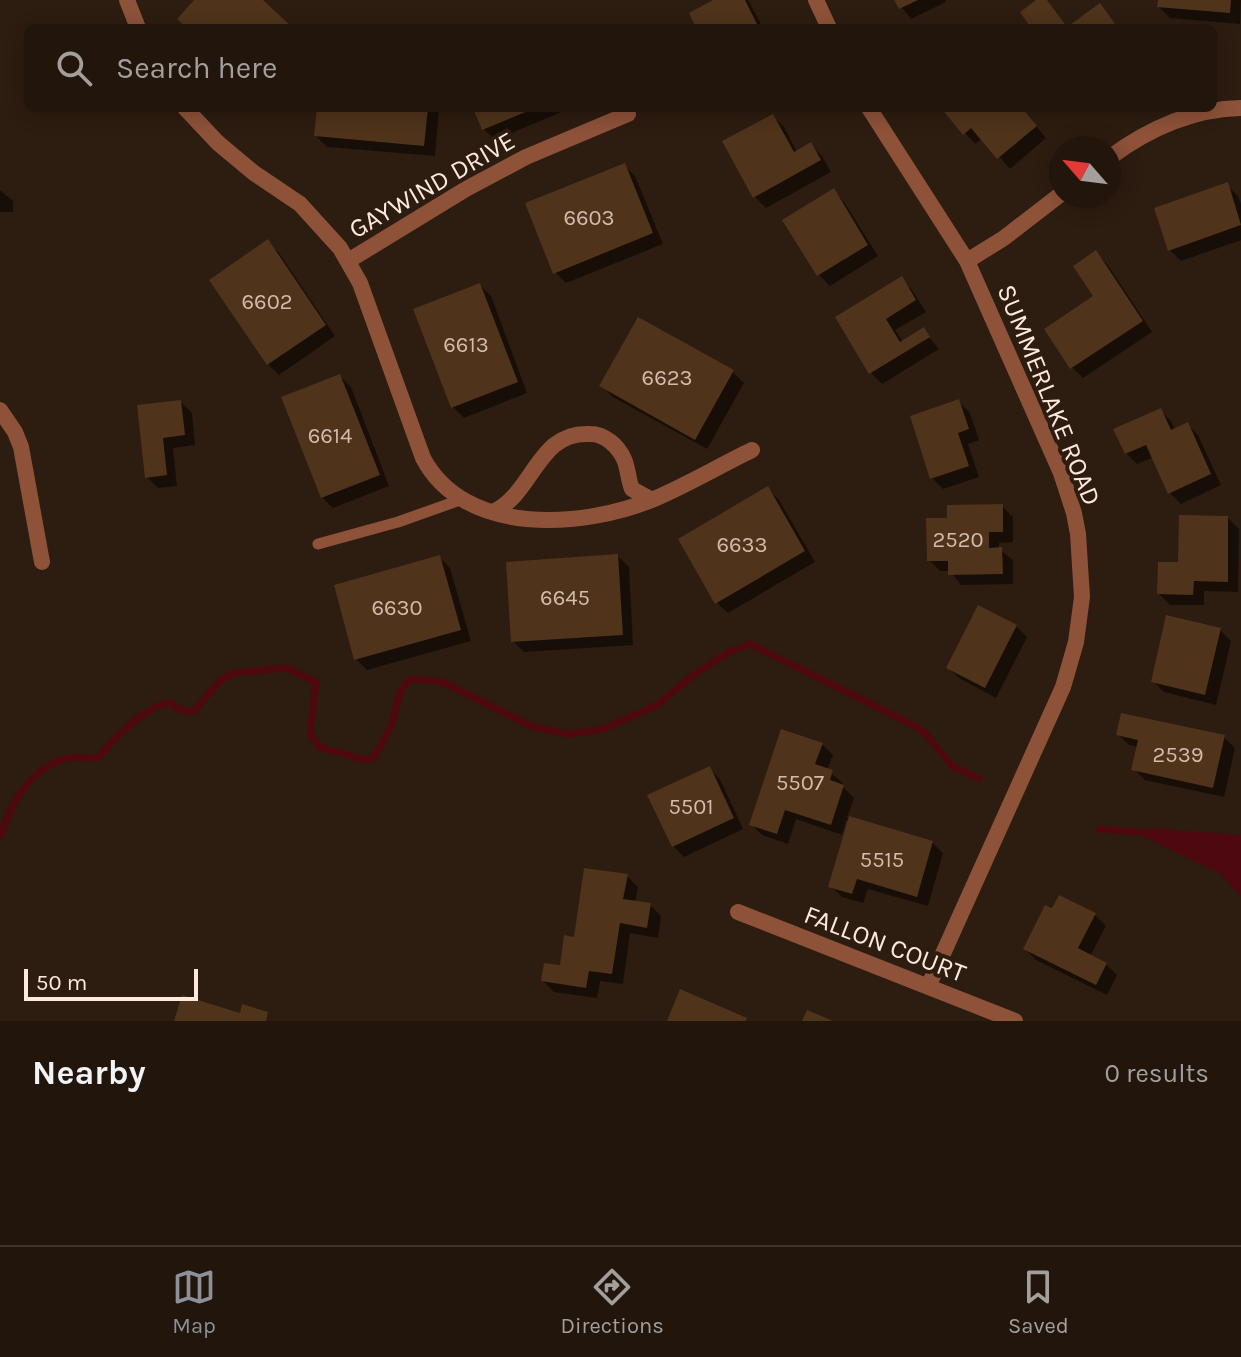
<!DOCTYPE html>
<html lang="en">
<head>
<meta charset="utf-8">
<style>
  body { margin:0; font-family:Karla,sans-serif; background:#2e221a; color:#f1f3f6 }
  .compass { position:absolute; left:1049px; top:136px; width:72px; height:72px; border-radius:50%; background:#22150c; box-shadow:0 4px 20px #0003; rotate:298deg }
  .scale { position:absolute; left:24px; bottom:20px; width:174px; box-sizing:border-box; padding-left:8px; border:4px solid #ffe9dc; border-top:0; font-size:22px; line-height:28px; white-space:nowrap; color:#ffe9dc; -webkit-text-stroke:6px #2d1c10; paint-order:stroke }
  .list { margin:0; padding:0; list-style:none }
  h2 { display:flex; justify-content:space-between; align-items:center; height:104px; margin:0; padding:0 32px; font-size:34px }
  h2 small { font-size:26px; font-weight:400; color:#a29f9d }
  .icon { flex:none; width:44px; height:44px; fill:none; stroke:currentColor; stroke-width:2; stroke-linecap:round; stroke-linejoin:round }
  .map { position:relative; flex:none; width:1241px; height:1021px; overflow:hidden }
  .search { position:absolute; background:#22150c; box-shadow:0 4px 20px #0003; left:24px; right:24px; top:24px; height:88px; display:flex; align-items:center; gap:20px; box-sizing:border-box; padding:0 28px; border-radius:12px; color:#a29f9d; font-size:30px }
  .sheet { height:224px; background:#22150c }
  nav { display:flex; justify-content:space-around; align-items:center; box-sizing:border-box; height:112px; border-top:2px solid #3f342d; background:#22150c; font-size:22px; color:#a29f9d }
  nav a { display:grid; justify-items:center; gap:4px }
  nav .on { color:#8c9099 }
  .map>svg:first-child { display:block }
  .water { fill:#4e0910 }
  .shadow { fill:#0007 }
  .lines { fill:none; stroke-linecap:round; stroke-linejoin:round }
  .stream { stroke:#4e0910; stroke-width:7 }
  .building { fill:#4f331b }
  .lane { stroke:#8e5239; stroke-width:11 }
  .street { stroke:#8e5239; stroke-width:16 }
  .labels { text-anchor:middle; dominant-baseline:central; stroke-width:8; stroke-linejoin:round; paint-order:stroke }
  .number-label { font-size:22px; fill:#d3bcac }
  .street-label { font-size:26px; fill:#ffe9dc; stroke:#2d1c10 }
</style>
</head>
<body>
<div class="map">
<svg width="1241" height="1021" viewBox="0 0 1241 1021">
  <rect width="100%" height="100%" fill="#2d1c10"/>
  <!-- water -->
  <path class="water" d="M1149 828 1241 835V897L1221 874 1144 837 1143 831Z"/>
  <!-- shadow -->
  <path class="shadow" d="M718 0H748L763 28H699Z
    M896 0H945L946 2 911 19Z
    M1160 0H1241L1240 24 1170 18 1159 7Z
    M319 108H439L435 156 327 147 316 136Z
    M475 108H571L495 140 484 129Z
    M943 108H1021L1046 138 1010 169 983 138 975 144Z
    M773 116 784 127 797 152 811 145 822 156 831 172 766 208 755 197Z
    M624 165 635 176 663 244 566 283 555 272Z
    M1227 185 1238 196 1241 204V240L1181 261 1170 250Z
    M0 190 13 201V212H0Z
    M834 191 844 202 878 256 830 286 819 275Z
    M268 242 279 253 335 336 279 375 268 364Z
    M1096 253 1107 264 1152 332 1083 378 1072 367 1095 297Z
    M901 279 912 290 926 312 895 330 903 342 923 330 939 349 882 384 871 373 837 318Z
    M480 285 491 296 527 393 464 418 453 407Z
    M733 372 744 383 707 449 613 397 602 386Z
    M340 376 351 387 389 486 333 508 322 497Z
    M181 402 192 413 195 445 173 448 177 486 158 488 147 477 139 407Z
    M959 402 970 413 979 440 968 444 979 477 943 489 932 478Z
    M1160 410 1171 421 1175 430 1187 424 1198 435 1221 485 1181 504 1170 493 1154 457 1137 464 1126 453Z
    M768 489 779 500 815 562 728 613 717 603Z
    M1002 506 1013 517V542L999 543V549L1013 560V584L961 585 950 571H940L929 560 949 520Z
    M1228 518 1239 529 1238 592 1204 591V605H1170L1159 594 1180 564Z
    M618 556 629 567 633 645 524 652 513 641Z
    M439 557 450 568 471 641 367 670 356 659Z
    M1016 626 1027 637 996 698 959 678 948 668Z
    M1220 630 1231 641 1216 705 1164 692 1153 681Z
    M1118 734 1224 737 1235 748 1224 797 1145 780 1134 769 1139 747 1129 745Z
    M822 744 833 755 827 770 843 783 842 786 854 798 847 818 932 842 943 853 928 906 868 889 863 903 842 897 831 886 850 821 846 820 842 835 796 819 788 844 762 835 751 824Z
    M709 768 720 779 743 829 684 857 673 846Z
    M627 876 638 887 635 903 650 905 661 916 658 938 630 933 623 984 600 981 597 998 554 992 543 981 562 967 576 939Z
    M1095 915 1106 926 1090 956 1106 964 1117 975 1107 995 1036 960 1025 949Z"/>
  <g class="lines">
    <!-- stream -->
    <path class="stream" d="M1100 829 1149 833
      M0 836C11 804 27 773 61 760 71 756 87 758 98 758 113 739 147 704 171 703L178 709 193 712 220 681 234 673 287 668 316 682 310 733 319 747 366 760 373 758C380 747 388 734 392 722 399 704 395 692 411 679L443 682 533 727 569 734 585 732 606 728 657 705 692 676 729 652 750 644 911 724 925 733 952 766 979 779"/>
  </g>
  <!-- building -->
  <path class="building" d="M194 0H263L293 28H187L177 19Z
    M713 0H745L759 28H696L689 13Z
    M894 0H918L899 9Z
    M1036 0H1047L1067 27 1100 3 1118 28H1031L1020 12Z
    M1158 0H1231L1230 13 1157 7Z
    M317 108H428L424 146 314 136Z
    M473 108H535L482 130Z
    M941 108H1022L1037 126 997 159 971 128 963 135Z
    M773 114 794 152 811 142 821 160 753 198 722 141Z
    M625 163 653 233 553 274 525 203Z
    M1228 182 1241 225 1168 251 1154 208Z
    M834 188 868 245 817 276 782 220Z
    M268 239 326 325 267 365 209 280Z
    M1096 250 1143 321 1070 369 1044 329 1093 296 1073 266Z
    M902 276 916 300 886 319 900 342 924 327 930 337 869 374 835 317Z
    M480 283 518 382 451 408 413 309Z
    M638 317 734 370 695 440 599 386Z
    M340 374 380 475 321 498 281 397Z
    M959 399 969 429 958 433 969 466 930 479 910 416Z
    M181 400 185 435 163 438 167 475 145 478 137 405Z
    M1161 408 1171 430 1188 422 1211 474 1168 494 1146 445 1125 454 1113 429Z
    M768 486 805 551 715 604 678 539Z
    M1003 504V532H989V548L1002 547 1003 574 948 575V561H927L926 518H947V505Z
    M1179 515 1228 516V582L1194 581 1193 595 1157 594 1158 562H1178Z
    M618 554 623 635 511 642 506 562Z
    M440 555 461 630 354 660 334 585Z
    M978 605 1017 625 985 688 946 668Z
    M1166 615 1221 628 1205 695 1151 682Z
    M1121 713 1225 735 1213 788 1131 770 1138 740 1116 735Z
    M781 729 823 743 815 764 833 770 830 780 844 785 831 825 785 810 777 834 749 825Z
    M710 766 734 818 672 847 647 795Z
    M849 816 933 841 917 897 857 879 852 894 828 887Z
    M584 868 628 874 623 899 651 903 647 928 620 923 612 974 589 971 586 988 541 981 544 963 560 965 564 935 574 937Z
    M1059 895 1096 913 1078 948 1107 963 1096 985 1023 949 1045 905 1052 908Z
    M680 989 747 1018 746 1021H667Z
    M182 995 240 1013 242 1004 268 1012 266 1021H174Z
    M807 1010 833 1021H802Z"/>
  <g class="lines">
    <!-- lane -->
    <path class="lane" d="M318 544 398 522 460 500"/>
    <!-- street -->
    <path class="street" d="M127 0 138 28
      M816 0 829 28
      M185 108 218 143 254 173 300 204 340 248 360 283 423 458C464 536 582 529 654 499 687 485 719 466 752 450
      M869 108 967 261 1061 473 1074 513 1078 534 1082 597 1076 642 1063 687 928 987
      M1109 158C1148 129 1192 109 1241 108
      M348 261 466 189 526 157 628 114
      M967 261 1004 238 1061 194
      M0 410 15 432 21 447 42 562
      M493 512C535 492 537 431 590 434 605 434 618 446 624 459 628 468 628 479 632 489L652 500
      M738 912 1015 1021"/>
  </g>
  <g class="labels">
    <!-- number labels -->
    <g class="number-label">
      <text x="589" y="218">6603</text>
      <text x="267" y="302">6602</text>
      <text x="466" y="345">6613</text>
      <text x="667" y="378">6623</text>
      <text x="330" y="436">6614</text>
      <text x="958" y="540">2520</text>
      <text x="742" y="545">6633</text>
      <text x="565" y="598">6645</text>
      <text x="397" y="608">6630</text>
      <text x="1178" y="755">2539</text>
      <text x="800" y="783">5507</text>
      <text x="691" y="807">5501</text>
      <text x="882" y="860">5515</text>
    </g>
    <!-- street labels -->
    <g class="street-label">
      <text transform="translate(432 185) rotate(-30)">GAYWIND DRIVE</text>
      <text transform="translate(1049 395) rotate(68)">SUMMERLAKE ROAD</text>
      <text transform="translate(885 944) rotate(21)">FALLON COURT</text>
    </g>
  </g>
</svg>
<svg class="compass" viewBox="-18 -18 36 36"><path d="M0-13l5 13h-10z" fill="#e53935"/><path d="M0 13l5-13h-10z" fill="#a29f9d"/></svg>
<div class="scale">50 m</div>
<div class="search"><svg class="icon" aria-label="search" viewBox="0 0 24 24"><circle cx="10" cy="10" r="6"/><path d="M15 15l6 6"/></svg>Search here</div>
</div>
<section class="sheet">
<h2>Nearby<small>0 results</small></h2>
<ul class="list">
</ul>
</section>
<nav>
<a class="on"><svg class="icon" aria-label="map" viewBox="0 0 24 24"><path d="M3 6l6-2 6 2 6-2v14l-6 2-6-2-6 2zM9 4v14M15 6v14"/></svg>Map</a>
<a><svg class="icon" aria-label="directions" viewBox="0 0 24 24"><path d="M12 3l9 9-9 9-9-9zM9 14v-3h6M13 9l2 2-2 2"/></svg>Directions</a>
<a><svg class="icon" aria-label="saved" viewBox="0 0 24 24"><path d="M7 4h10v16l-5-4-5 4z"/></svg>Saved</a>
</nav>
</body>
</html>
